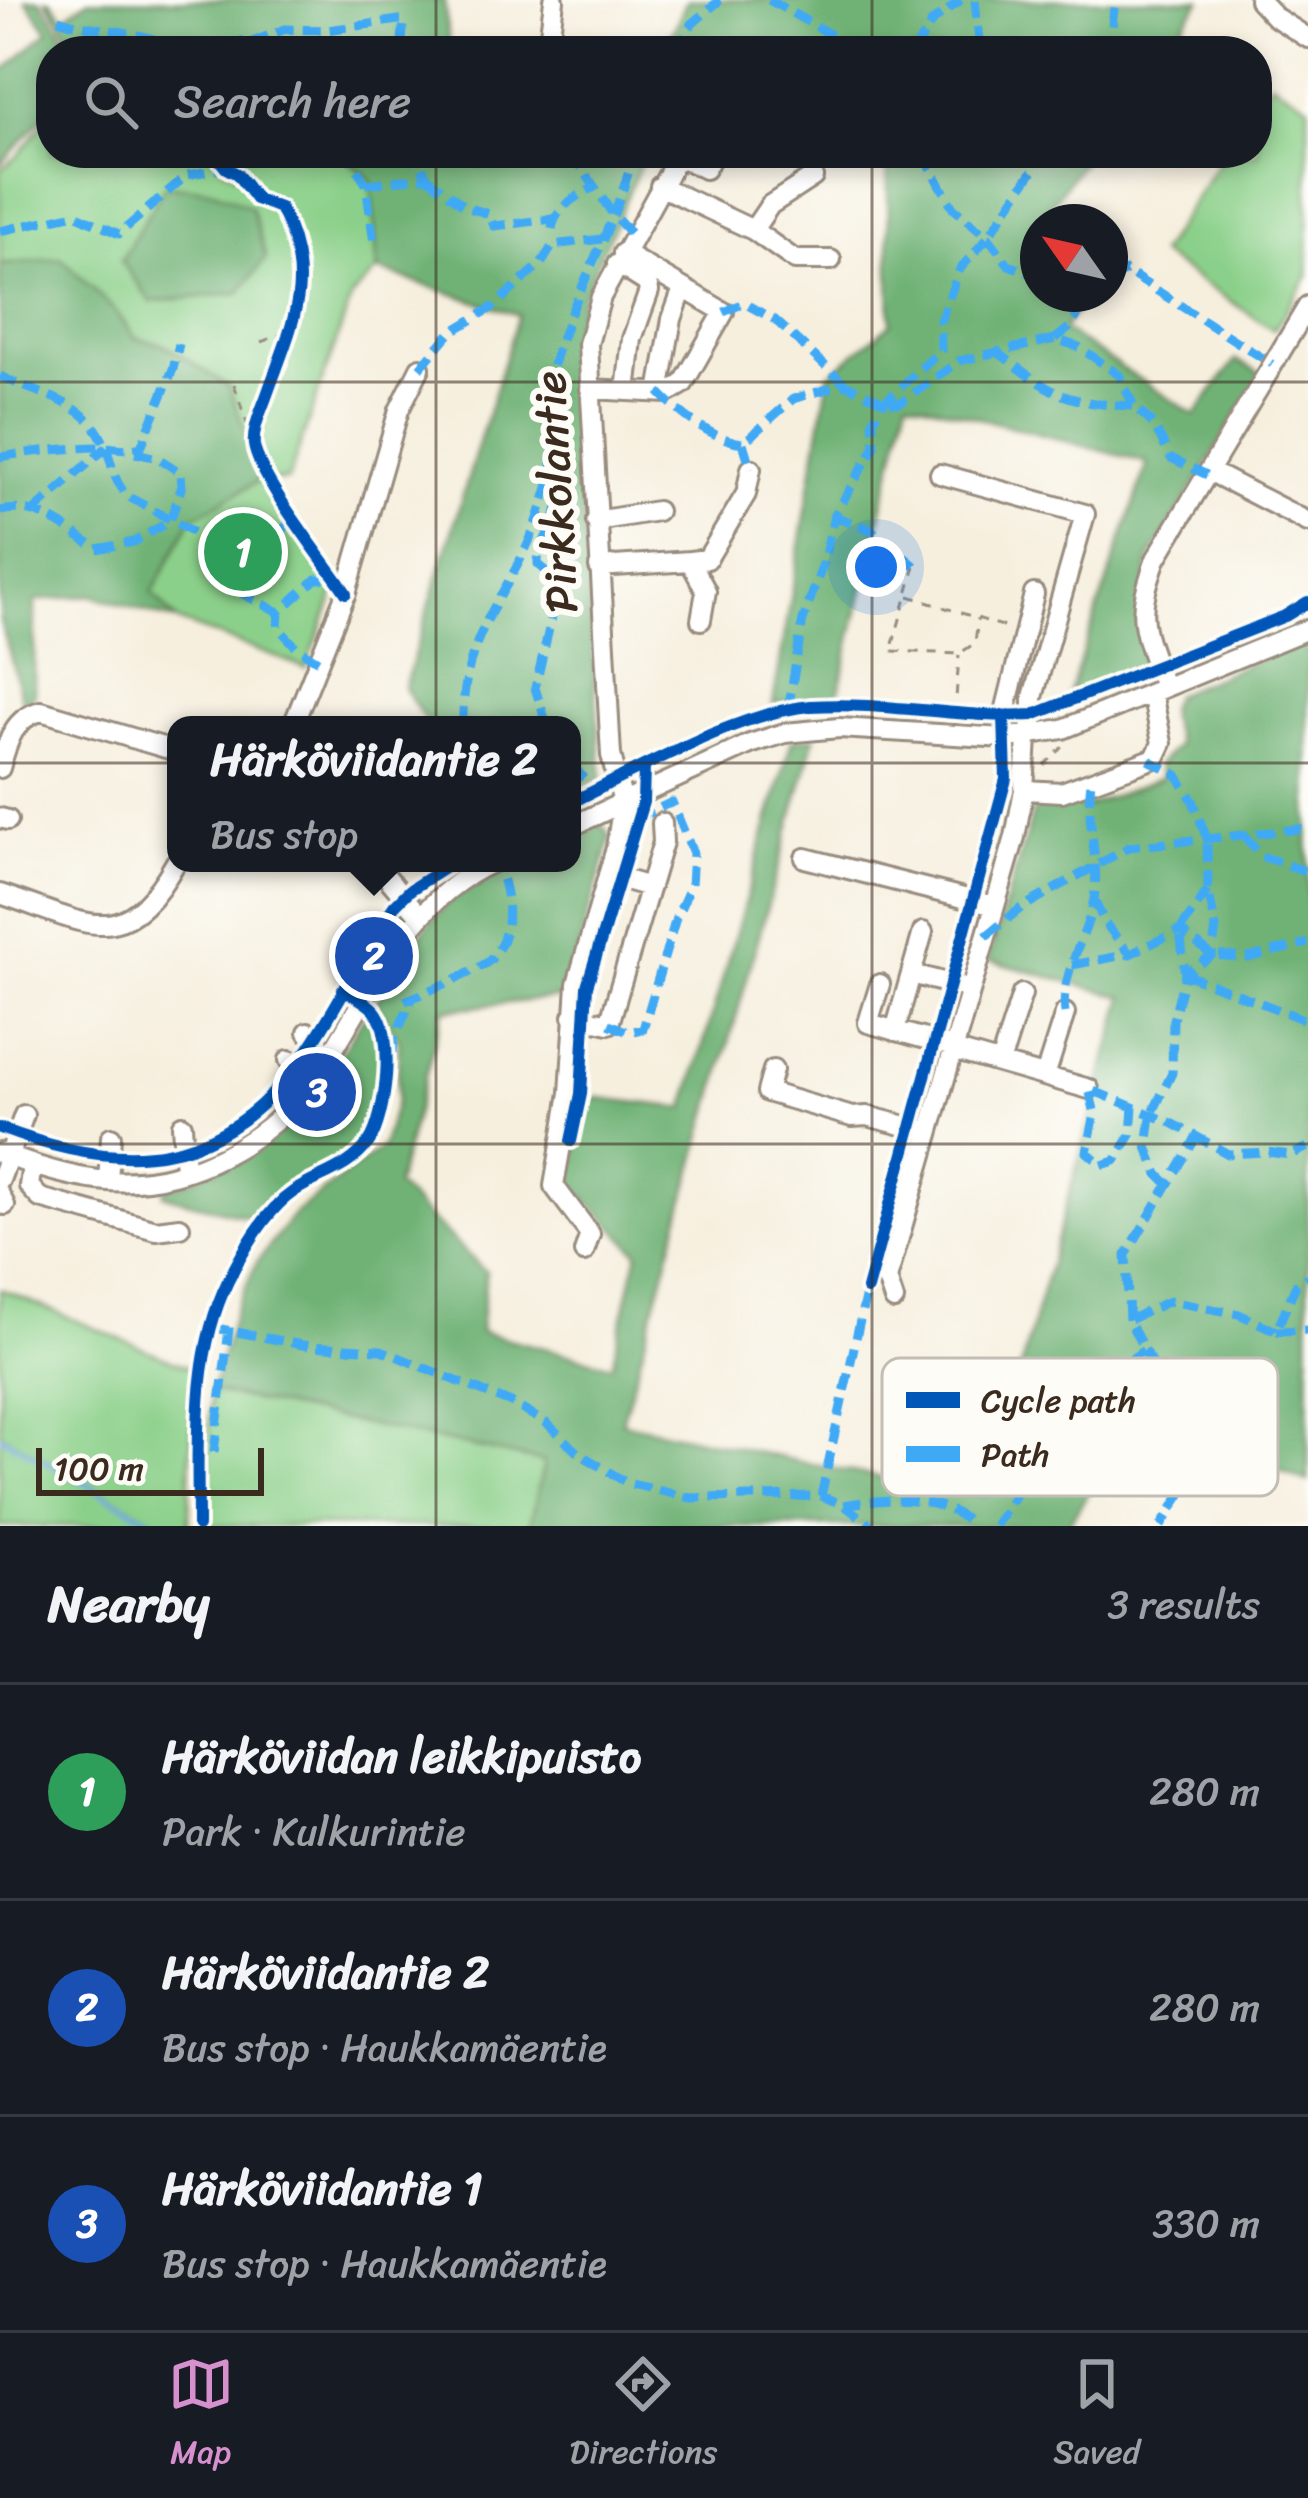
<!DOCTYPE html>
<html lang="en">
<head>
<meta charset="utf-8">
<style>
  body { margin:0; font-family:Sriracha,sans-serif; background:#20242c; color:#f1f3f6 }
  .compass { position:absolute; left:1020px; top:204px; width:108px; height:108px; border-radius:50%; background:#171b24; box-shadow:0 6px 18px #0003; rotate:304deg }
  .scale { position:absolute; left:36px; bottom:30px; width:228px; box-sizing:border-box; padding-left:12px; border:6px solid #3b2a1e; border-top:0; font-size:33px; line-height:42px; white-space:nowrap; color:#3b2a1e; -webkit-text-stroke:9px #fdfcf7; paint-order:stroke }
  .you { position:absolute; left:876px; top:567px; width:42px; height:42px; margin:-30px; border:9px solid #fff; border-radius:50%; background:#1a73e8; box-shadow:0 0 0 18px #1a73e833 }
  .badge { display:grid; place-items:center; width:78px; height:78px; border-radius:50%; background:#d690ce; color:#fff; font-size:39px; font-weight:700 }
  .pin { position:absolute; translate:-50% -50%; border:6px solid #fff; box-shadow:0 3px 12px #0006 }
  .popup { position:absolute; left:167px; top:716px; width:414px; height:156px; box-sizing:border-box; display:grid; place-content:center; border-radius:24px; background:#171b24; filter:drop-shadow(0 3px 9px #0005); font-size:39px; white-space:nowrap; color:#9ea1a6 }
  .popup b { font-size:45px; color:#f1f3f6 }
  .popup::after { content:''; position:absolute; left:50%; top:100%; margin-left:-24px; border:24px solid transparent; border-top-color:#171b24 }
  .list { margin:0; padding:0; list-style:none }
  h2 { display:flex; justify-content:space-between; align-items:center; height:156px; margin:0; padding:0 48px; font-size:51px }
  h2 small { font-size:39px; font-weight:400; color:#9ea1a6 }
  .list li { display:grid; grid-template-columns:78px 1fr auto; gap:36px; align-items:center; box-sizing:border-box; height:216px; padding:0 48px; border-top:3px solid #363941 }
  .list b { display:block; font-size:45px; white-space:nowrap }
  .list p { margin:0; font-size:39px; white-space:nowrap; color:#9ea1a6 }
  .list em { font-size:39px; font-style:normal; color:#9ea1a6 }
  .icon { flex:none; width:66px; height:66px; fill:none; stroke:currentColor; stroke-width:2; stroke-linecap:round; stroke-linejoin:round }
  .map { position:relative; flex:none; width:1308px; height:1526px; overflow:hidden }
  .search { position:absolute; background:#171b24; box-shadow:0 6px 18px #0003; left:36px; right:36px; top:36px; height:132px; display:flex; align-items:center; gap:30px; box-sizing:border-box; padding:0 42px; border-radius:48px; color:#9ea1a6; font-size:45px }
  .sheet { height:804px; background:#171b24 }
  nav { display:flex; justify-content:space-around; align-items:center; box-sizing:border-box; height:168px; border-top:3px solid #363941; background:#171b24; font-size:33px; color:#9ea1a6 }
  nav a { display:grid; justify-items:center; gap:6px }
  nav .on { color:#d690ce }
  .map>svg:first-child { display:block }
  .green { fill:#8bd08a; stroke:#637d54; stroke-width:3 }
  .forest { fill:#70b276; stroke:#566e4a; stroke-width:3 }
  .lines { fill:none; stroke-linecap:round; stroke-linejoin:round }
  .stream { stroke:#77b0e7; stroke-width:4.5 }
  .minor-casing { stroke:#988c7e; stroke-width:24 }
  .path { stroke:#988c7e; stroke-width:3; stroke-dasharray:9 9; stroke-linecap:butt }
  .minor { stroke:#fff; stroke-width:18 }
  .quiet { stroke:#3fa9f5; stroke-width:9; stroke-dasharray:18 9; stroke-linecap:butt }
  .cycleway-casing { stroke:#fdfcf7; stroke-width:20 }
  .cycleway { stroke:#0057b8; stroke-width:12 }
  .grid { fill:none; stroke:#3b2a1e; stroke-width:3; stroke-opacity:0.55 }
  .labels { text-anchor:middle; dominant-baseline:central; stroke-width:12; stroke-linejoin:round; paint-order:stroke }
  .street-label { font-size:45px; fill:#3b2a1e; stroke:#fdfcf7 }
  .key { fill:#fdfcf7; stroke:#c3bdb6; stroke-width:3 }
  .key-label { font-size:33px; fill:#3b2a1e }
</style>
</head>
<body>
<div class="map">
<svg width="1308" height="1526" viewBox="0 0 1308 1526">
  <rect width="100%" height="100%" fill="#fdfcf7"/>
  <filter id="ink" filterUnits="userSpaceOnUse"><feTurbulence type="fractalNoise" baseFrequency=".00833" numOctaves="2"/><feDisplacementMap in="SourceGraphic" scale="24" xChannelSelector="R" yChannelSelector="G"/><feConvolveMatrix kernelMatrix="1 2 1 2 8 2 1 2 1" color-interpolation-filters="sRGB"/></filter>
  <filter id="wash" filterUnits="userSpaceOnUse"><feTurbulence type="fractalNoise" baseFrequency=".004" numOctaves="4" result="noise"/><feDisplacementMap in="SourceGraphic" scale="48" xChannelSelector="R" yChannelSelector="G"/><feGaussianBlur stdDeviation="2.7" result="paint"/><feColorMatrix in="noise" values="0 0 0 0 0 0 0 0 0 0 0 0 0 0 0 0 0 1.4 0 .05"/><feComposite in="paint" operator="in"/></filter>
  <g filter="url(#wash)">
    <rect width="100%" height="100%" fill="#f6efde"/>
    <!-- green -->
    <path class="green" d="M1271 82 1308 104V276L1274 330 1159 254 1224 153H1257V103Z
      M51 114V153H209L224 169 236 175 228 154 340 153 371 180 378 270 352 296 288 480H263L337 587 306 668 177 621 152 593 192 517 262 479 229 387 165 345 135 338 117 313 61 258 0 265V170L17 157Z
      M0 1289 193 1369 189 1526H164L0 1434Z
      M211 1391 545 1462 530 1526H205Z
      M0 1437 159 1526H0Z"/>
    <!-- forest -->
    <path class="forest" d="M26 0H40L75 51H51V108L0 165V74L48 31Z
      M46 0H51L64 17 88 0H444L450 51H80Z
      M687 0H1201L1164 51H657L675 28Z
      M340 153H474L480 167 517 153H646L583 296 570 344 602 778 572 792V725H428L404 688 518 315 378 270 371 180Z
      M887 153H1089L1038 222V294H1087L1063 330 1195 415 1236 360 1262 374 1150 558 1138 625 1146 665 1069 693 1148 463 908 399 838 695 773 704 829 375 891 323Z
      M165 185 211 190 251 207 266 258 239 293 151 302 121 261Z
      M61 258 117 313 135 338 165 345 229 387 262 479 192 518 152 593 177 621 90 595 35 601 34 697 23 703 0 620V265Z
      M1308 639V1482L1138 1416 1067 1526H530L544 1462 211 1391 236 1308 257 1262 295 1213 382 1147 397 1100 399 1041 376 1002C412 946 446 882 515 864 532 859 554 863 572 863V838L601 824 611 837 564 997 443 1010 396 1186 486 1272 480 1332 612 1365 638 1252 569 1182 589 1097 685 1108 792 740 815 737 622 1422 819 1466 985 1496 1124 997 988 960 1037 800 1073 798 1082 808 1162 778 1158 765 1177 745 1168 710 1174 695Z
      M366 1012 382 1039 378 1098 367 1138 342 1163 287 1191 259 1220 164 1195 165 1189C269 1157 313 1102 366 1012Z"/>
    <g class="lines">
      <!-- stream -->
      <path class="stream" d="M0 1436 161 1526"/>
    </g>
  </g>
  <g filter="url(#ink)">
    <g class="lines">
      <defs>
        <path id="minor" d="M1259 0 1275 17 1308 38
          M548 51 554 0
          M678 156 705 169 714 153
          M660 186 753 230 795 260H831
          M753 230 770 205 813 177
          M617 264 647 283 649 291 632 339 626 391
          M590 389 668 393 683 384 724 312 623 253
          M659 392 672 319 683 288
          M1209 471 1308 522
          M596 521 657 511
          M690 561 707 559 746 494 751 469
          M599 567 690 561 706 591 701 620
          M1161 678C1141 624 1136 614 1156 559L1308 306
          M1004 716 1034 594
          M293 725 346 593 399 410 420 368
          M0 768C7 743 13 718 41 711L176 751
          M1024 790 1062 792 1155 758 1162 743 1152 693
          M0 818 8 820
          M572 826 750 744 785 733 839 728 1005 738 1063 729 1308 629
          M805 858 995 906
          M375 863 419 915
          M608 875 650 887
          M0 894C88 922 122 957 176 862
          M923 932 911 974 971 989
          M354 954 382 971
          M880 984 868 1023 954 1047
          M573 1016 609 1024 663 842 662 823
          M895 1031 911 974
          M308 1032 329 1056
          M953 1050 1089 1089
          M289 1060 321 1070
          M1000 1063 1022 994
          M773 1070 767 1092 852 1117 867 1116 929 1132
          M1045 1076 1065 1013
          M182 1125 185 1171
          M0 1153C31 1165 64 1176 98 1180 187 1191 276 1139 324 1065 371 991 408 901 491 863
          M32 1165 29 1186 40 1198 156 1230 180 1227
          M0 1180 24 1115
          M108 1181 111 1137
          M0 1195 5 1205
          M584 1252 590 1234 554 1186 570 1093 577 984 616 848 623 803 611 755 588 344 601 297 680 153
          M894 1300 887 1279 1015 837 1024 790 1027 737 1033 722V697L1085 514 940 474"/>
      </defs>
      <!-- minor casing -->
      <use href="#minor" class="minor-casing"/>
      <!-- path -->
      <path class="path" d="M261 342 290 331
        M234 384 253 442
        M915 566 891 651 959 654 975 643 978 618
        M909 596 1008 628
        M955 713 959 655
        M1044 765 1063 747"/>
      <!-- minor -->
      <use href="#minor" class="minor"/>
      <!-- quiet -->
      <path class="quiet" d="M769 0 860 51
        M975 0 980 51
        M58 19C99 33 141 28 181 51
        M228 51 241 41 250 43 285 29 327 30 399 20H404L401 51
        M677 51 692 24 720 0
        M914 51 932 22 961 0
        M1105 51 1110 42 1115 0
        M339 153 349 156 366 184 374 243
        M572 153 614 216 632 235
        M923 153 953 208 988 237 1009 265 1038 276
        M427 177 466 207 489 214 494 226 553 219
        M366 184 427 177 415 153
        M552 229C555 209 577 194 595 187
        M0 231 75 214 119 234 187 175 226 168
        M1110 279 1126 271 1272 364
        M724 312 744 303 775 320 845 384
        M1055 339 1069 328 1092 294
        M995 350C1053 394 1060 403 1134 406
        M420 368 450 333 493 307 541 264 553 245 602 239
        M0 376C39 396 85 399 104 443 113 462 111 478 127 496L253 564
        M659 392C681 415 712 439 743 443L793 399 845 384 884 402 900 403 959 361 1055 339 1079 347 1119 375 1134 406 1153 424 1171 458 1207 475
        M743 443 751 469
        M0 457C34 451 67 448 101 447 116 447 126 451 141 447L173 369 179 344
        M0 511C39 502 67 530 97 549L134 542 170 521 182 486 181 473 158 458 126 451
        M34 511 107 447
        M834 516 872 530 915 566
        M279 612 244 595 253 564 295 516
        M318 661 297 648 278 627 279 612 316 579 336 578
        M788 710 803 620 823 564 834 516 875 446 873 421 884 402 941 350 940 321 960 269 988 237 1045 153
        M463 725C461 627 513 596 540 513 544 499 551 482 552 468 554 434 542 402 552 368 573 293 615 228 634 153
        M547 725 535 688 558 591 552 576 538 564C538 534 568 523 555 480
        M1149 760 1177 775 1193 801 1207 839 1208 890 1216 928 1212 955 1185 974
        M572 765 595 791
        M1244 836 1261 856 1308 872
        M1094 900 1105 923 1130 954
        M986 936 1021 908 1129 847 1300 829 1308 833
        M1072 965 1130 954 1180 930 1212 955 1248 958 1308 943
        M1185 974 1308 1021
        M405 1001C421 994 479 971 490 960 515 936 510 891 496 863
        M1065 1013C1060 974 1085 941 1093 904 1102 866 1085 822 1091 782
        M609 1024 628 1032 643 1029 676 918 691 885 693 853 672 802 638 818
        M393 1053 394 1039 413 997
        M1133 1107 1131 1135 1115 1161 1102 1165 1087 1152 1095 1114 1089 1089 1172 1123 1228 1154 1267 1152 1291 1155 1308 1147
        M1168 1184 1158 1174 1147 1147 1151 1116 1172 1073 1173 1020 1185 974 1180 930 1208 890
        M1129 1320 1126 1255 1197 1136
        M211 1327 308 1346 381 1350 511 1403 548 1424 577 1452 627 1483 691 1498 821 1496 844 1505 872 1526
        M1276 1331 1308 1330
        M1144 1350 1192 1421 1194 1474 1161 1526
        M214 1452 230 1321
        M821 1496 867 1289
        M844 1505C882 1498 945 1494 972 1526
        M995 1526 1079 1395 1144 1350 1129 1320 1169 1301 1239 1314 1276 1331 1296 1285 1308 1276"/>
      <defs>
        <path id="cycleway" d="M214 153 226 168 237 174 256 199 280 208C317 279 293 322 268 392 263 407 252 428 254 445 259 479 324 560 346 593
          M572 802C640 769 738 712 811 706 885 701 959 719 1033 715L1285 616 1308 602
          M0 1128C122 1175 222 1171 303 1057 337 1010 361 955 394 906L410 890 452 863
          M571 1141 581 1094 587 986 643 802 644 767
          M867 1289 1006 779 1004 716
          M198 1526C198 1444 191 1357 228 1281 243 1251 265 1211 293 1192 319 1175 350 1169 369 1142 386 1117 396 1032 374 1010 366 1001 352 995 343 989"/>
      </defs>
      <!-- cycleway casing -->
      <use href="#cycleway" class="cycleway-casing"/>
      <!-- cycleway -->
      <use href="#cycleway" class="cycleway"/>
    </g>
  </g>
  <!-- grid -->
  <path class="grid" d="M436 0V51M872 0V51M436 153V1526M872 153V1526M0 382H1308M0 763H1308M0 1144H1308"/>
  <g class="labels">
    <!-- street labels -->
    <g class="street-label">
      <text transform="translate(556 492) rotate(-93)">Pirkkolantie</text>
    </g>
  </g>
  <!-- legend -->
  <rect x="882" y="1358" width="396" height="138" rx="18" class="key"/>
  <rect x="906" y="1392" width="54" height="16" fill="#0057b8"/>
  <rect x="906" y="1446" width="54" height="16" fill="#3fa9f5"/>
  <g class="key-label">
    <text x="981" y="1412">Cycle path</text>
    <text x="981" y="1466">Path</text>
  </g>
</svg>
<svg class="compass" viewBox="-18 -18 36 36"><path d="M0-13l5 13h-10z" fill="#e53935"/><path d="M0 13l5-13h-10z" fill="#9ea1a6"/></svg>
<div class="scale">100 m</div>
<div class="you"></div>
<div class="pin badge" style="left:243px;top:552px;background:#2e9e5b">1</div>
<div class="pin badge" style="left:374px;top:956px;background:#1a4fb4">2</div>
<div class="popup"><b>Härköviidantie 2</b>Bus stop</div>
<div class="pin badge" style="left:317px;top:1092px;background:#1a4fb4">3</div>
<div class="search"><svg class="icon" aria-label="search" viewBox="0 0 24 24"><circle cx="10" cy="10" r="6"/><path d="M15 15l6 6"/></svg>Search here</div>
</div>
<section class="sheet">
<h2>Nearby<small>3 results</small></h2>
<ul class="list">
<li><span class="badge" style="background:#2e9e5b">1</span><div><b>Härköviidan leikkipuisto</b><p>Park · Kulkurintie</p></div><em>280 m</em></li>
<li><span class="badge" style="background:#1a4fb4">2</span><div><b>Härköviidantie 2</b><p>Bus stop · Haukkamäentie</p></div><em>280 m</em></li>
<li><span class="badge" style="background:#1a4fb4">3</span><div><b>Härköviidantie 1</b><p>Bus stop · Haukkamäentie</p></div><em>330 m</em></li>
</ul>
</section>
<nav>
<a class="on"><svg class="icon" aria-label="map" viewBox="0 0 24 24"><path d="M3 6l6-2 6 2 6-2v14l-6 2-6-2-6 2zM9 4v14M15 6v14"/></svg>Map</a>
<a><svg class="icon" aria-label="directions" viewBox="0 0 24 24"><path d="M12 3l9 9-9 9-9-9zM9 14v-3h6M13 9l2 2-2 2"/></svg>Directions</a>
<a><svg class="icon" aria-label="saved" viewBox="0 0 24 24"><path d="M7 4h10v16l-5-4-5 4z"/></svg>Saved</a>
</nav>
</body>
</html>
